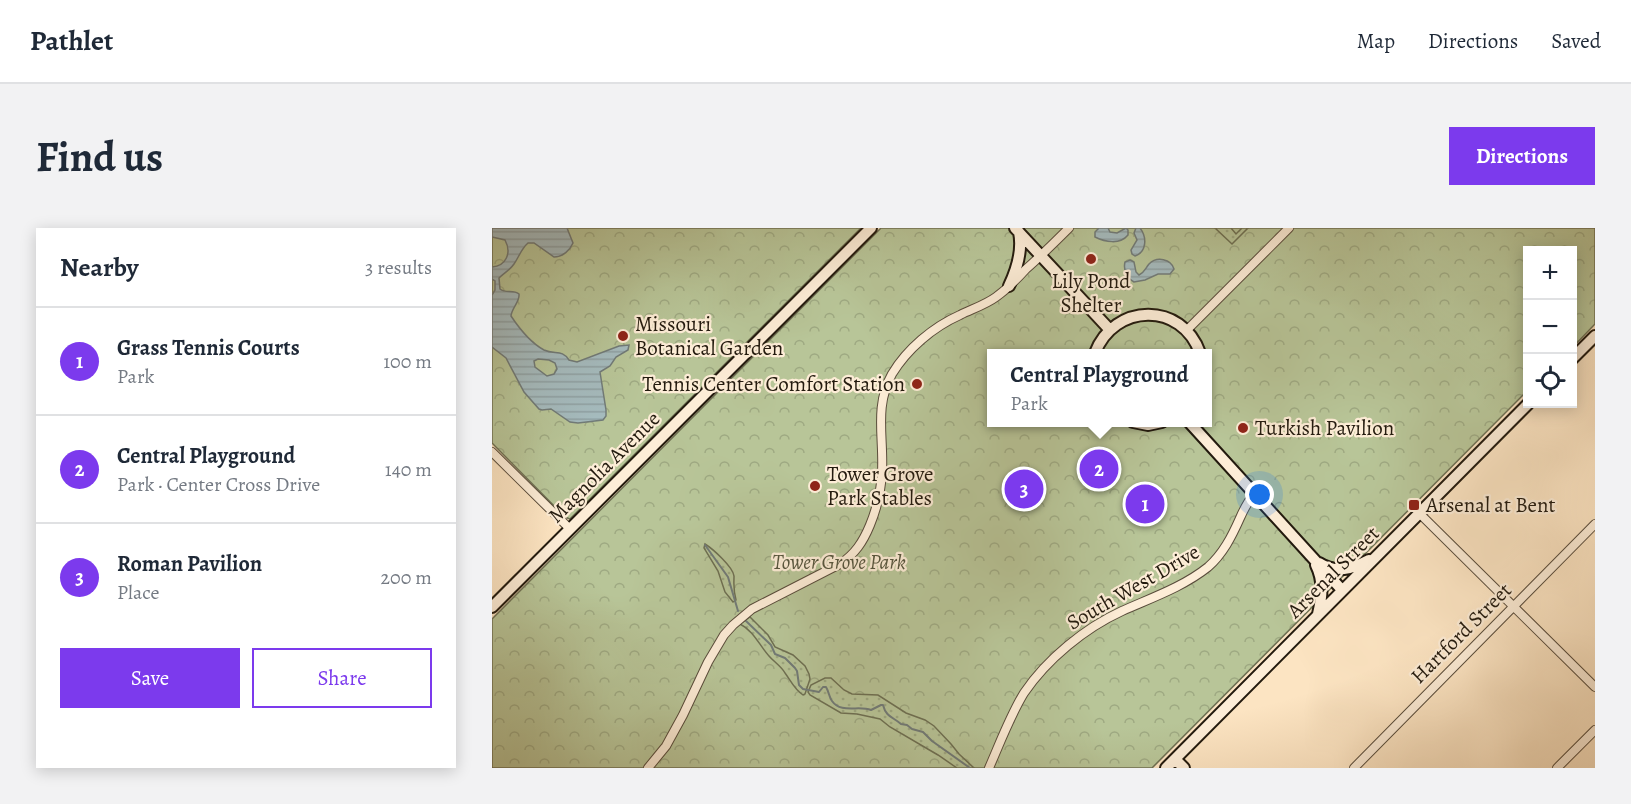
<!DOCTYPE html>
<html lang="en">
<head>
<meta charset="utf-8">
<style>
  body { margin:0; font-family:Alegreya,serif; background:#f2f2f3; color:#1f2937 }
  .controls { position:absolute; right:18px; top:18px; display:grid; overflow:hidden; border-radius:0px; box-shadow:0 3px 15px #0003 }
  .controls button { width:54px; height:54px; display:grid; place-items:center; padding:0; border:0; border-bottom:2px solid #e0e1e3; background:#fff; color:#1f2937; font:30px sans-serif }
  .you { position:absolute; left:768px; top:267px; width:21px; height:21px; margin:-15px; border:4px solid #fff; border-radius:50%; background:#1a73e8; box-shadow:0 0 0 9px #1a73e833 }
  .badge { display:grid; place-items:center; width:39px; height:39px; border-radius:50%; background:#7c3aed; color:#fff; font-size:20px; font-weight:700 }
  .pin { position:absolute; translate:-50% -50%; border:3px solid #fff; box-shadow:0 2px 6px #0006 }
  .popup { position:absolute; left:495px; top:121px; width:225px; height:78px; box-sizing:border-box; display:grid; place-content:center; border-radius:0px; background:#fff; filter:drop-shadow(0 2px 4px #0005); font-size:20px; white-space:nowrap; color:#747a83 }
  .popup b { font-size:22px; color:#1f2937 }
  .popup::after { content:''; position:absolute; left:50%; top:100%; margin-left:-12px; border:12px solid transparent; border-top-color:#fff }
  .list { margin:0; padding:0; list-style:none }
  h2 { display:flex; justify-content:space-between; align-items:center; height:78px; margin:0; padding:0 24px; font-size:26px }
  h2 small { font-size:20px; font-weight:400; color:#747a83 }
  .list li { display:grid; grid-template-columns:39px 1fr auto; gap:18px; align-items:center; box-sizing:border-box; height:108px; padding:0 24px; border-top:2px solid #e0e1e3 }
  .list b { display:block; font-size:22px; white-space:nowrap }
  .list p { margin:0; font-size:20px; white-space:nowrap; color:#747a83 }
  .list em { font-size:20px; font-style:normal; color:#747a83 }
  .actions { display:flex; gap:12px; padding:18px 24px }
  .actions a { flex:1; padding:14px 0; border:2px solid #7c3aed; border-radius:0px; text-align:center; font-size:21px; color:#7c3aed }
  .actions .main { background:#7c3aed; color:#fff }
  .icon { flex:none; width:33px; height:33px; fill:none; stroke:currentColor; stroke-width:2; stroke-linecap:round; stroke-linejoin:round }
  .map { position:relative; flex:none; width:1103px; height:540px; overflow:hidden; border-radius:0px }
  header { display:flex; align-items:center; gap:36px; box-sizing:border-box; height:84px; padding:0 30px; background:#fff; border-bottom:2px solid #e0e1e3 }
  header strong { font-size:28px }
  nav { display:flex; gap:33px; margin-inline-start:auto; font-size:21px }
  .intro { display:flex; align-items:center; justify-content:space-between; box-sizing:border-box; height:144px; padding:0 36px }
  h1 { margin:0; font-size:42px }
  .button { padding:15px 27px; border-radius:0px; background:#7c3aed; color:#fff; font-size:21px; font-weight:700 }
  main { display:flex; gap:36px; padding:0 36px }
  aside { flex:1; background:#fff; border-radius:0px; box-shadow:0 3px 15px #0003 }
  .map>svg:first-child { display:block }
  .forest { fill:url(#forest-crowns); stroke:#6e7053; stroke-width:1.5; fill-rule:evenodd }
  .garden { fill:url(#garden-dots); stroke:#6e7053; stroke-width:1.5 }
  .water { fill:url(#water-rules); stroke:#717b78; stroke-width:1.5; fill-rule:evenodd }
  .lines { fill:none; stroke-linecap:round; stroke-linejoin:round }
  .stream { stroke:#717b78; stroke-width:2 }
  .street-casing { stroke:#594c3b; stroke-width:10 }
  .secondary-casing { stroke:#231a0e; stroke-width:14 }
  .street { stroke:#fdedd7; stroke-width:8 }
  .secondary { stroke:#fdedd7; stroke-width:10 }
  .poi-dot { fill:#8f2418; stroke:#fdedd7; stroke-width:2 }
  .labels { text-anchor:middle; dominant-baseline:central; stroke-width:4.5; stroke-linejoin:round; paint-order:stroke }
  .poi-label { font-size:21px; fill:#231a0e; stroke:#fdedd7; text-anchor:start }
  .street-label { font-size:21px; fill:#231a0e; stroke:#fdedd7 }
  .park-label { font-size:21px; font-style:italic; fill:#57563e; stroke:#fdedd7 }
</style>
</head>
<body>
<header>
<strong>Pathlet</strong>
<nav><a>Map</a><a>Directions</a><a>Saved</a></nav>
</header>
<div class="intro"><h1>Find us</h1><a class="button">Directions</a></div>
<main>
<aside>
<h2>Nearby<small>3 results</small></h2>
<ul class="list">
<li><span class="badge">1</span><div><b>Grass Tennis Courts</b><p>Park</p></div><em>100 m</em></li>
<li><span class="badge">2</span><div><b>Central Playground</b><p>Park · Center Cross Drive</p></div><em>140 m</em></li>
<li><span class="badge">3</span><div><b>Roman Pavilion</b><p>Place</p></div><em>200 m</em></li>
</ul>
<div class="actions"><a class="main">Save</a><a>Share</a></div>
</aside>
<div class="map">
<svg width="1103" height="540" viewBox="0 0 1103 540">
  <defs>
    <pattern id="forest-crowns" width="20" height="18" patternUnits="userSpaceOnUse" patternTransform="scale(1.5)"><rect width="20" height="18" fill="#b8c598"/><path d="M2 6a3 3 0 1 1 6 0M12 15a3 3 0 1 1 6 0" fill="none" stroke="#9ea982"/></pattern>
    <pattern id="garden-dots" width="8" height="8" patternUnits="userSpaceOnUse" patternTransform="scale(1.5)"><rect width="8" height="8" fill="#b8c598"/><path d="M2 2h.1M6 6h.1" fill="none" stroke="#9ea982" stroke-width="1.8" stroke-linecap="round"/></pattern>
    <pattern id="water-rules" width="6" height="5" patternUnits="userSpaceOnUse" patternTransform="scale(1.5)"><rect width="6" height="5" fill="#a5bbbe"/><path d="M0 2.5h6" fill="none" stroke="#8ea0a2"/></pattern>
  </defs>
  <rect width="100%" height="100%" fill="#fce4c2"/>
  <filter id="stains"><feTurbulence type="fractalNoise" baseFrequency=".00333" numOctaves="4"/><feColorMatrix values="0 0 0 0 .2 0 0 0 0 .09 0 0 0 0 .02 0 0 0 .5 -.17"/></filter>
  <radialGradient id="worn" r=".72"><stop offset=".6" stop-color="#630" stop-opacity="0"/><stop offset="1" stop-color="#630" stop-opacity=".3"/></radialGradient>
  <!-- forest -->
  <path class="forest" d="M0 0H369L78 291 73 289 0 215Z
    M389 0H1103V96L1081 119 1080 22H1036L1035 163 660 540H0V391ZM499 125H715V194H499Z"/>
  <!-- garden -->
  <path class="garden" d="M723 0H739L744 6 750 0H756L740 16Z
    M213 316C221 321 241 339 242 348 242 357 241 361 244 372L241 374 233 364 226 343 212 320Z
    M258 389 276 407 283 419 301 427 313 438 317 446 318 451 313 466 311 467C302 461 299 453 293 445 289 438 282 434 277 428 267 417 262 403 248 396Z
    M333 450H339L352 462 360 466 386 467 414 485 433 492 442 498 459 516 467 526 482 540H465L446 527 398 499 388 491 365 486 349 485 318 467 316 464 319 457Z"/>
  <!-- water -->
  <path class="water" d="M0 0H75L81 15C78 22 71 29 62 29L42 15H36C29 21 27 29 22 36 18 42 12 45 7 50L8 61C14 66 21 61 27 66 28 74 20 79 19 88 27 100 39 115 52 122 63 127 70 121 77 132L85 134 127 118 137 117 136 122 124 129 118 138 108 144 114 182V188L111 192 86 195 78 194 59 181 50 182 47 181 32 164 14 130 0 119V67L3 62V53L0 51V39C14 38 20 25 13 12L0 9ZM46 131 57 132 63 135 65 141 62 146 55 148 43 139 42 133Z
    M607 0H616L618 4 625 5 634 0 636 2V7C628 17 613 14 603 9V4Z
    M644 0H648C655 9 655 24 643 28L640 26 639 22 645 12 642 5Z
    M638 32 642 34 644 44 647 47C653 44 653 41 657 36 665 28 679 31 682 41L678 46H666L653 52 642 54C635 50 631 42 633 34Z"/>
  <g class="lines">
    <!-- stream -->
    <path class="stream" d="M213 317 236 349 246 383
      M253 392 279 417 283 426 293 430 303 440 305 443 307 457 311 461 327 464 331 459H334C337 464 337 469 340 473 349 486 367 477 379 482L389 477H391C394 489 401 489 409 496L415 497 420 501 431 504 440 513 478 540"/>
    <defs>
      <path id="street" d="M694 103 797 0
        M0 224 78 301
        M927 285 1103 459
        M156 540 174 518 191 487 216 434 232 407 241 397 260 381 348 336C363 326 371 314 378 297 385 280 389 263 390 244 392 210 382 178 400 146 415 121 441 99 468 87 480 81 493 77 504 69 515 61 525 51 534 41 549 28 563 14 577 0
        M497 540C508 515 518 488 532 465 555 431 593 400 630 383 659 370 691 359 716 339 731 326 740 308 748 290 752 281 756 273 762 266
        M862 540 1103 296
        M1065 540 1103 502"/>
      <path id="secondary" d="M523 0 618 102
        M517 58C525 41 531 23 527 4
        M603 125C622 75 690 73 708 125
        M1080 131 1103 108
        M641 194 656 197 670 194
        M697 194 850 362
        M827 335C844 346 860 341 877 332
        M824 337C832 353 830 369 826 386
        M0 379 379 0
        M683 531 692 540
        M674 540 1036 176"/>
    </defs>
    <!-- street casing -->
    <use href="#street" class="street-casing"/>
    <!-- secondary casing -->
    <use href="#secondary" class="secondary-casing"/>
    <!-- street -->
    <use href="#street" class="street"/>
    <!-- secondary -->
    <use href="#secondary" class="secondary"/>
  </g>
  <!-- markers -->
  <g class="poi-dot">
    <circle cx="599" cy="31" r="6"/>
    <circle cx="131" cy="108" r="6"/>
    <circle cx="425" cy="156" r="6"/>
    <circle cx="751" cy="200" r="6"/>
    <circle cx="323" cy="258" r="6"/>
    <rect x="916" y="271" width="12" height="12" rx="3"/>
  </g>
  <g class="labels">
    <!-- poi labels -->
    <g class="poi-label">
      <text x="599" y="53" text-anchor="middle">Lily Pond<tspan x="599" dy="24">Shelter</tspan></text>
      <text x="143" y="96">Missouri<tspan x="143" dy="24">Botanical Garden</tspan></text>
      <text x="413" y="156" text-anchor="end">Tennis Center Comfort Station</text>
      <text x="763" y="200">Turkish Pavilion</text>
      <text x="335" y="246">Tower Grove<tspan x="335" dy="24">Park Stables</tspan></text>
      <text x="934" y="277">Arsenal at Bent</text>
    </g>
    <!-- street labels -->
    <g class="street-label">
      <text transform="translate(112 239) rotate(-45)">Magnolia Avenue</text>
      <text transform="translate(841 344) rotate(-45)">Arsenal Street</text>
      <text transform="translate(641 359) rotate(-30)">South West Drive</text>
      <text transform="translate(969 405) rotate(-45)">Hartford Street</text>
    </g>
    <!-- park labels -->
    <g class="park-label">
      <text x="347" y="334">Tower Grove Park</text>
    </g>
  </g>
  <rect width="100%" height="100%" filter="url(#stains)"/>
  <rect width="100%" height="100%" fill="url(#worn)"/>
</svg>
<div class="controls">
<button>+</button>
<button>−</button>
<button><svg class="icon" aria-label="locate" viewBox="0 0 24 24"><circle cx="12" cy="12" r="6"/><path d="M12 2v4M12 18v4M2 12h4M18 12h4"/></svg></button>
</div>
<div class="you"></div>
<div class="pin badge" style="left:653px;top:276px">1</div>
<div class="pin badge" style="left:607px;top:241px">2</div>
<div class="popup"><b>Central Playground</b>Park</div>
<div class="pin badge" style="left:532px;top:261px">3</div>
</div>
</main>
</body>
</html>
